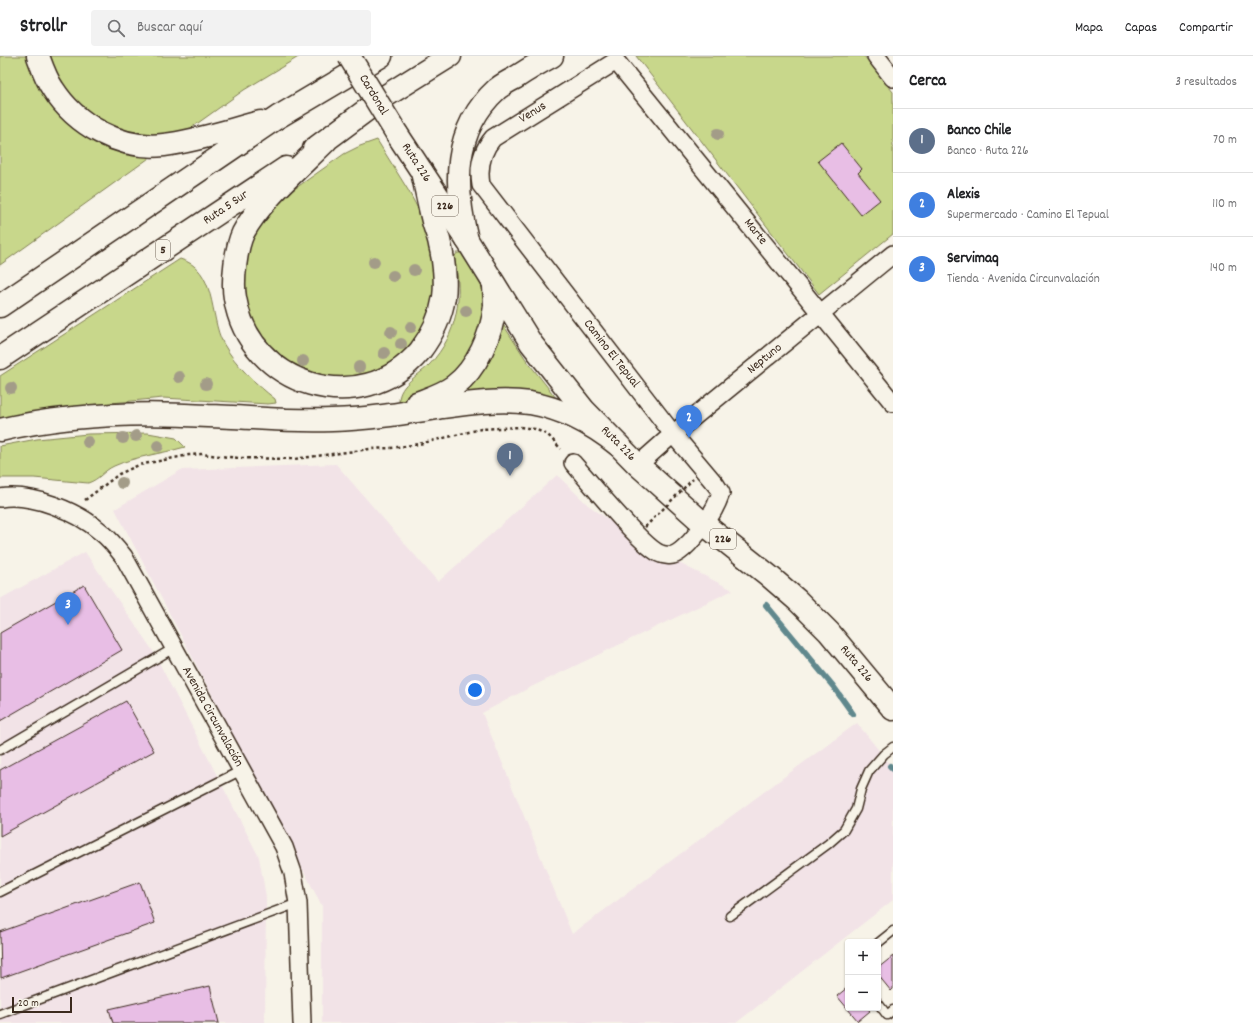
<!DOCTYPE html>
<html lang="es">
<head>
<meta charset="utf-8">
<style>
  body { margin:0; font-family:Dekko,sans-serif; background:#f2f2f2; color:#202124 }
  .controls { position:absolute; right:12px; bottom:12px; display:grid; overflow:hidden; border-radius:4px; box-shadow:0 1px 3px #0004 }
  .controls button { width:36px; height:36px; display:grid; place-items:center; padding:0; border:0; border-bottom:1px solid #e0e0e0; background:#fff; color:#202124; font:20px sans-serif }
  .scale { position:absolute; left:12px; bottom:10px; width:60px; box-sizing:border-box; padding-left:4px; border:2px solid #3b2a1e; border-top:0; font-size:11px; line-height:14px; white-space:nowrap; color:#3b2a1e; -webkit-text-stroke:3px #f7f3e8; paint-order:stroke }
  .you { position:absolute; left:475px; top:634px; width:14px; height:14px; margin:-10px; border:3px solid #fff; border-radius:50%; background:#1a73e8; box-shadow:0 0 0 6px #1a73e833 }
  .badge { display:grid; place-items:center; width:26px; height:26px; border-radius:50%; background:#d1495b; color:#fff; font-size:13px; font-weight:700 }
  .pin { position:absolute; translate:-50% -33px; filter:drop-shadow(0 1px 2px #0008) }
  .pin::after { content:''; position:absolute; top:21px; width:14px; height:12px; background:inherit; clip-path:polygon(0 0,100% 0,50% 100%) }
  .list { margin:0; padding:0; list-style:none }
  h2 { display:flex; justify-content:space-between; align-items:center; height:52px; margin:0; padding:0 16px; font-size:17px }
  h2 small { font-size:13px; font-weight:400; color:#757577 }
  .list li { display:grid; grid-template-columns:26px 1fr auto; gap:12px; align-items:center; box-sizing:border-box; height:64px; padding:0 16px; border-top:1px solid #e0e0e0 }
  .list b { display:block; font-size:15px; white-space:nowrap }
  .list p { margin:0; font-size:13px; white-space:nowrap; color:#757577 }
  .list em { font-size:13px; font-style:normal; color:#757577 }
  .icon { flex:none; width:22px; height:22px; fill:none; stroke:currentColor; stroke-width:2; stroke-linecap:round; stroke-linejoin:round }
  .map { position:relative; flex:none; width:893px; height:967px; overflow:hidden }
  header { display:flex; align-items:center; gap:24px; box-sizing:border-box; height:56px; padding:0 20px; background:#fff; border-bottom:1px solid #e0e0e0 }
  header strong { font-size:19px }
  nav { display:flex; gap:22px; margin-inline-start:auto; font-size:14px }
  .search { width:280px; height:36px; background:#f2f2f2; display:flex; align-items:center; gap:10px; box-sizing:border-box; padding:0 14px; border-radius:4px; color:#757577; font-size:15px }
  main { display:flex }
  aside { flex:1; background:#fff }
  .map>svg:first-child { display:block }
  .built { fill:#f2e3e7 }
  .green { fill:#c8d78b; stroke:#828054 }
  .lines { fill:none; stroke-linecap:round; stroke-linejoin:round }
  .stream { stroke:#60888d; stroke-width:6 }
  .building { fill:#e8bee5; stroke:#3b2a1e }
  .service-casing { stroke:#3b2a1e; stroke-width:11 }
  .minor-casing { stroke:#3b2a1e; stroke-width:20 }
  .primary-casing { stroke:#3b2a1e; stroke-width:25 }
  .motorway-casing { stroke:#3b2a1e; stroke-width:25 }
  .path { stroke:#3b2a1e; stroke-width:2.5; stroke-dasharray:3 3; stroke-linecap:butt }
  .service { stroke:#f7f3e8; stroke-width:8 }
  .minor { stroke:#f7f3e8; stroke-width:17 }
  .primary { stroke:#f7f3e8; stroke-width:22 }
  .motorway { stroke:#f7f3e8; stroke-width:22 }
  .primary-bridge-casing { stroke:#3b2a1e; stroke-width:25; stroke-linecap:butt }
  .path-bridge { stroke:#3b2a1e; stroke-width:2.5; stroke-dasharray:3 3; stroke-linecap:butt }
  .primary-bridge { stroke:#f7f3e8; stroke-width:22 }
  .tree { fill:#a39c88 }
  .labels { text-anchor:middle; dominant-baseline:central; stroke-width:3; stroke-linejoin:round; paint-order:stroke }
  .shield { fill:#f7f3e8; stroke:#73665b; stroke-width:1 }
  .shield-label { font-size:12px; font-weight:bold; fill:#3b2a1e }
  .street-label { font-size:13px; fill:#3b2a1e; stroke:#f7f3e8 }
</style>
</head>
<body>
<header>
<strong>Strollr</strong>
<div class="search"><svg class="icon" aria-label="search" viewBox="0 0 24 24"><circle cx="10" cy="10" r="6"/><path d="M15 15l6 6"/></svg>Buscar aquí</div>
<nav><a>Mapa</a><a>Capas</a><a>Compartir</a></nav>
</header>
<main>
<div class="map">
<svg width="893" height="967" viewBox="0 0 893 967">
  <rect width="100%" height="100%" fill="#f7f3e8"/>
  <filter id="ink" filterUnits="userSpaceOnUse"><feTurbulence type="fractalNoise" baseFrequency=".025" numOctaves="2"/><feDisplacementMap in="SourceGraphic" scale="8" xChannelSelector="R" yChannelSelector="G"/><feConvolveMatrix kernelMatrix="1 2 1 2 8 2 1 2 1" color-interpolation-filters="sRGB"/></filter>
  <g filter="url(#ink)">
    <!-- built -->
    <path class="built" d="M336 408 438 526 557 419 588 449 649 492 733 534 531 631 482 657 572 878 857 667 893 712V844L736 967H322V850L115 453 181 414Z
      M85 496 153 595 259 801 266 841 265 967H0V543Z"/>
    <!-- green -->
    <path class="green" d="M0 0H300L244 34 0 209Z
      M636 0H864L893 36V178L819 238Z
      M377 84 408 134 423 162 428 178 435 219 434 258 405 305 335 329 263 294 240 225 250 185 263 166 277 149 293 134 344 98 360 90Z
      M457 197H461L463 200C471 213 484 228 485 244 486 253 483 262 480 271 478 277 477 285 473 291 459 317 431 344 399 345 399 328 420 319 430 308 457 279 464 240 454 202Z
      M180 203C217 213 209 260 223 287 236 310 255 327 275 343L276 347 268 348 163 342 111 347 56 354 0 365V320Z
      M500 264 527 305 560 347 489 337H459C486 316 496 297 500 264Z
      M148 377 176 382 185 391C161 398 136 400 114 410 103 415 100 423 88 427L34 422H0V390L37 383 88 378Z"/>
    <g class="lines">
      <!-- stream -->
      <path class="stream" d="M766 549 833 630 853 658
        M890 710 893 713"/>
    </g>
    <!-- building -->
    <path class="building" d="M841 87 862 113 858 117 880 144 861 159 818 105Z
      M84 529 122 594 0 665V577Z
      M126 645 154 695 0 780V714Z
      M140 826 155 867 1 922 0 876Z
      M893 900V933L891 935 878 919V912Z
      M210 930 219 967H113L109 953Z
      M848 931V952H867L870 955 858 965 837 940Z"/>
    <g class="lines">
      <defs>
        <path id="service" d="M0 694 174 592
          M0 836 242 714
          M730 860 828 788 844 774 856 753 861 733 869 715 884 698 893 691
          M878 887 893 875
          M878 947 887 959 893 954
          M0 958 298 847"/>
        <path id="minor" d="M876 0 893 22
          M573 407C588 424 644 493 661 498 664 499 671 500 673 499 680 497 686 490 690 486 704 470 714 457 721 437L716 429 673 378 481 129C478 111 481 96 493 82L616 5 893 347
          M638 409 673 378 893 198
          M0 442C32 437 77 455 101 476 110 483 117 492 124 501L284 791 293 817 298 847 302 967"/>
        <path id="primary" d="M397 78 467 184 531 287 584 354 638 409 705 469 768 519 797 544 829 576 893 653"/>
        <path id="motorway" d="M38 0C42 11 46 23 53 33 76 69 120 94 164 89 197 85 229 74 261 66
          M326 85C300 111 259 146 243 177 236 192 232 225 235 242 249 330 361 365 420 295 432 279 441 261 444 241 446 226 444 204 440 189 439 181 435 173 433 165 429 149 426 133 422 116
          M314 93 384 41 450 0
          M467 184C454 130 452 74 497 33 502 29 509 25 515 22 527 14 539 7 552 0
          M0 250 278 61 381 0
          M0 302 286 112
          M417 347C430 342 443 338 454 330 477 313 492 278 495 250 495 243 494 235 494 228
          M0 374C68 358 139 356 208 360 249 361 291 366 332 364 369 363 405 357 442 351 471 347 501 343 530 347 564 353 592 368 618 389"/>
      </defs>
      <!-- service casing -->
      <use href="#service" class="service-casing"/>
      <!-- minor casing -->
      <use href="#minor" class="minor-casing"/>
      <!-- primary casing -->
      <use href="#primary" class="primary-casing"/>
      <!-- motorway casing -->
      <use href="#motorway" class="motorway-casing"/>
      <!-- path -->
      <path class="path" d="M85 444 119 418 139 409 189 399 201 398 239 402 294 403 370 393 391 392 419 388 481 373 520 371 535 373 548 379 561 393"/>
      <!-- service -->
      <use href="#service" class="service"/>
      <!-- minor -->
      <use href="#minor" class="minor"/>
      <!-- primary -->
      <use href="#primary" class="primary"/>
      <!-- motorway -->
      <use href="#motorway" class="motorway"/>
      <defs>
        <path id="primary-bridge" d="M349 0 397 78"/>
      </defs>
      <!-- primary-bridge casing -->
      <use href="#primary-bridge" class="primary-bridge-casing"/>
      <!-- path-bridge -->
      <path class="path-bridge" d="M645 471 693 423"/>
      <!-- primary-bridge -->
      <use href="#primary-bridge" class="primary-bridge"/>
    </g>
    <!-- trees -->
    <g class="tree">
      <circle cx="718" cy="78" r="6"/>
      <circle cx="374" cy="206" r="6"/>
      <circle cx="414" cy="214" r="6"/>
      <circle cx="393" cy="220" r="6"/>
      <circle cx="466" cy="255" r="6"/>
      <circle cx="411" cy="271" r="6"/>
      <circle cx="391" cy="276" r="6"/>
      <circle cx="401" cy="288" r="6"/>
      <circle cx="384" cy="297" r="6"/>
      <circle cx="303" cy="305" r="6"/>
      <circle cx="359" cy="311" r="6"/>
      <circle cx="179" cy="321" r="6"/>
      <circle cx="206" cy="328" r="6"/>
      <circle cx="11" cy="332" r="6"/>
      <circle cx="136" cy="380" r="6"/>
      <circle cx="123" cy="382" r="6"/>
      <circle cx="88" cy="386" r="6"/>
      <circle cx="158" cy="390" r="6"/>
      <circle cx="122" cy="427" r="6"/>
    </g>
  </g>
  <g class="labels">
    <!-- shield labels -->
    <g class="shield">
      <rect x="432" y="140" width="26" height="20" rx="3"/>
      <rect x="156" y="184" width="14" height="20" rx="3"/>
      <rect x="710" y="473" width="26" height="20" rx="3"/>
    </g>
    <g class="shield-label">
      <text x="445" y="150">226</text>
      <text x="163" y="194">5</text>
      <text x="723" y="483">226</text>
    </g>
    <!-- street labels -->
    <g class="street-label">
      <text transform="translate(373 39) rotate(59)">Cardonal</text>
      <text transform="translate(533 57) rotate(-32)">Venus</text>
      <text transform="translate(416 107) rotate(57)">Ruta 226</text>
      <text transform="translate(226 152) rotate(-34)">Ruta 5 Sur</text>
      <text transform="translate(755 176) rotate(51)">Marte</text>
      <text transform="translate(611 298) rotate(52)">Camino El Tepual</text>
      <text transform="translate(765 303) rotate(-39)">Neptuno</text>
      <text transform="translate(618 388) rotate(45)">Ruta 226</text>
      <text transform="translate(856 608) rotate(50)">Ruta 226</text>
      <text transform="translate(212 661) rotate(61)">Avenida Circunvalación</text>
    </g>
  </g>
</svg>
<div class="controls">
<button>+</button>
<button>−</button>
</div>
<div class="scale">20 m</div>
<div class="you"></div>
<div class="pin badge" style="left:510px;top:420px;background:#5c6f8a">1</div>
<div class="pin badge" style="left:689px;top:382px;background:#3f7fe0">2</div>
<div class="pin badge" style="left:68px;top:569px;background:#3f7fe0">3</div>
</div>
<aside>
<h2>Cerca<small>3 resultados</small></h2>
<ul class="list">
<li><span class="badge" style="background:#5c6f8a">1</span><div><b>Banco Chile</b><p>Banco · Ruta 226</p></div><em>70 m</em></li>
<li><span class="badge" style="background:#3f7fe0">2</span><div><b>Alexis</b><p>Supermercado · Camino El Tepual</p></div><em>110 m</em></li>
<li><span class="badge" style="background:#3f7fe0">3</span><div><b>Servimaq</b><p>Tienda · Avenida Circunvalación</p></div><em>140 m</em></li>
</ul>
</aside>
</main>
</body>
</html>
